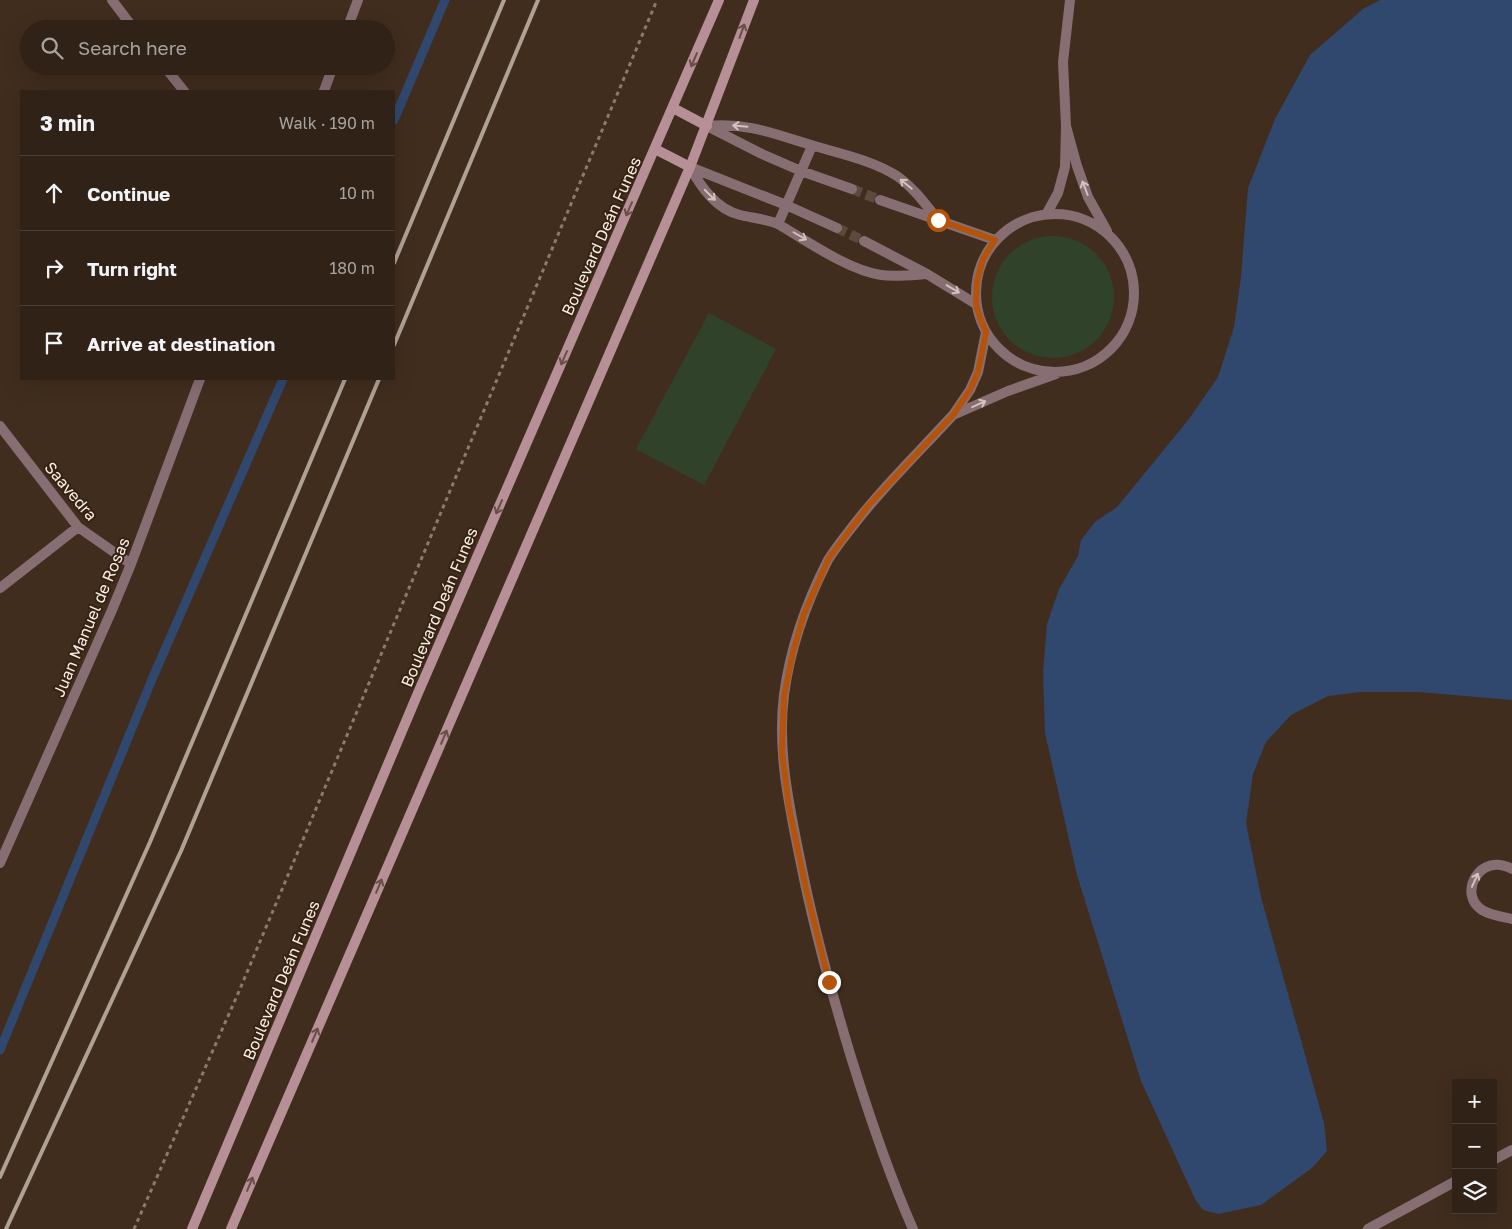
<!DOCTYPE html>
<html lang="en">
<head>
<meta charset="utf-8">
<style>
  body { margin:0; font-family:"Golos Text",sans-serif; background:#382a1f; color:#f1f3f6 }
  .controls { position:absolute; right:15px; bottom:15px; display:grid; overflow:hidden; border-radius:0px; box-shadow:0 5px 20px #0002 }
  .controls button { width:45px; height:45px; display:grid; place-items:center; padding:0; border:0; border-bottom:1px solid #4b3f35; background:#302216; color:#f1f3f6; font:25px sans-serif }
  .stop { position:absolute; width:15px; height:15px; margin:-11px; border:4px solid #b45309; border-radius:50%; background:#fff }
  .stop.end { background:#b45309; border-color:#fff; box-shadow:0 1px 5px #0008 }
  .list { margin:0; padding:0; list-style:none }
  h2 { display:flex; justify-content:space-between; align-items:center; height:65px; margin:0; padding:0 20px; font-size:21px }
  h2 small { font-size:16px; font-weight:400; color:#a8a4a1 }
  .list li { display:grid; grid-template-columns:32px 1fr auto; gap:15px; align-items:center; box-sizing:border-box; height:75px; padding:0 20px; border-top:1px solid #4b3f35 }
  .list b { display:block; font-size:19px; white-space:nowrap }
  .list em { font-size:16px; font-style:normal; color:#a8a4a1 }
  .icon { flex:none; width:28px; height:28px; fill:none; stroke:currentColor; stroke-width:2; stroke-linecap:round; stroke-linejoin:round }
  .map { position:relative; flex:none; width:1512px; height:1229px; overflow:hidden }
  .search { position:absolute; background:#302216; box-shadow:0 5px 20px #0002; left:20px; top:20px; width:375px; height:55px; display:flex; align-items:center; gap:12px; box-sizing:border-box; padding:0 18px; border-radius:28px; color:#a8a4a1; font-size:19px }
  .panel { position:absolute; background:#302216; box-shadow:0 5px 20px #0002; left:20px; top:90px; width:375px; height:290px; border-radius:0px }
  .map>svg:first-child { display:block }
  .green { fill:#30432a }
  .water { fill:#30476e }
  .lines { fill:none; stroke-linecap:round; stroke-linejoin:round }
  .stream { stroke:#30476e; stroke-width:9 }
  .minor-tunnel { stroke:#5c4a3c; stroke-width:10; stroke-dasharray:10 5; stroke-linecap:butt }
  .path { stroke:#8b7b6e; stroke-width:3; stroke-dasharray:4 4; stroke-linecap:butt }
  .minor { stroke:#876e73; stroke-width:10 }
  .secondary { stroke:#b78f97; stroke-width:10 }
  .rail { stroke:#b0a195; stroke-width:4 }
  .oneway { stroke:#6a4e48 }
  .oneway2 { stroke:#d2c1bc }
  .route { stroke:#b45309; stroke-width:6 }
  .labels { text-anchor:middle; dominant-baseline:central; stroke-width:4; stroke-linejoin:round; paint-order:stroke }
  .street-label { font-size:16px; fill:#faeee4; stroke:#362314 }
</style>
</head>
<body>
<div class="map">
<svg width="1512" height="1229" viewBox="0 0 1512 1229">
  <rect width="100%" height="100%" fill="#402d1e"/>
  <!-- green -->
  <path class="green" d="M992 297a61 61 0 1 1 122 0a61 61 0 1 1-122 0Z
    M709 313 776 349 704 485 636 449Z"/>
  <!-- water -->
  <path class="water" d="M1380 0H1512V700L1419 692H1361L1328 696 1291 715 1266 742 1253 774 1246 823 1261 897 1324 1123 1327 1151 1312 1168 1261 1205 1218 1214 1203 1210 1195 1199 1141 1081 1077 875 1045 733 1043 672 1047 624 1059 589 1078 556 1081 540 1095 522 1117 507 1189 419 1218 377 1234 327 1241 277 1248 188 1275 119 1310 55 1363 9Z"/>
  <g class="lines">
    <!-- stream -->
    <path class="stream" d="M394 120 445 0
      M0 1050 153 677 283 379"/>
    <!-- minor-tunnel -->
    <path class="minor-tunnel" d="M852 189 880 200
      M837 228 864 241"/>
    <!-- path -->
    <path class="path" d="M134 1229 240 989 657 0"/>
    <!-- minor -->
    <path class="minor" d="M112 0 134 29
      M347 29 358 0
      M164 66 184 91
      M324 91 333 66
      M707 126C751 122 778 136 818 147 845 155 873 161 897 176 914 188 926 205 938 220
      M707 126 762 154 801 171 852 189
      M1066 126 1063 62 1070 0
      M690 167C701 187 716 209 740 215 753 218 765 219 778 224 807 241 848 270 881 275 896 277 912 275 927 274
      M690 167 786 205 837 228
      M880 200 995 240
      M1047 213 1058 193 1065 167 1066 126 1077 166 1088 197 1107 231
      M976 293a79 79 0 1 1 158 0a79 79 0 1 1-158 0Z
      M778 224 812 146
      M864 241 927 274 976 304
      M986 332 978 372 970 390 953 415 1008 391 1056 374
      M0 426 78 527 131 564
      M0 588 78 527
      M0 863 112 610 131 564 200 379
      M1512 869C1480 851 1457 894 1482 910 1490 915 1503 917 1512 919
      M1493 1160 1512 1150
      M913 1229C888 1173 869 1115 851 1057 831 991 813 926 800 859 789 805 777 750 784 695 790 649 807 601 828 560 834 550 842 540 849 531 880 490 918 453 953 415
      M1368 1229 1456 1181"/>
    <!-- secondary -->
    <path class="secondary" d="M673 108 707 126
      M655 149 690 167
      M192 1229 418 693 719 0
      M231 1229 690 167 754 0"/>
    <!-- rail -->
    <path class="rail" d="M394 263 504 0
      M394 345 538 0
      M0 1177 150 842 345 379
      M6 1229 181 851 379 379"/>
  </g>
  <!-- one-way arrows -->
  <defs><path id="oneway-shaft" d="M-6 0H5M1.5-3L5.5 0L1.5 3" fill="none" stroke-width="1.6" stroke-linecap="round" stroke-linejoin="round" transform="scale(1.25)"/></defs>
  <g class="oneway">
    <use href="#oneway-shaft" transform="translate(742 31) rotate(-70)"/>
    <use href="#oneway-shaft" transform="translate(694 60) rotate(113)"/>
    <use href="#oneway-shaft" transform="translate(629 209) rotate(114)"/>
    <use href="#oneway-shaft" transform="translate(564 358) rotate(114)"/>
    <use href="#oneway-shaft" transform="translate(499 507) rotate(114)"/>
    <use href="#oneway-shaft" transform="translate(444 737) rotate(-67)"/>
    <use href="#oneway-shaft" transform="translate(379 886) rotate(-67)"/>
    <use href="#oneway-shaft" transform="translate(315 1035) rotate(-67)"/>
    <use href="#oneway-shaft" transform="translate(250 1184) rotate(-67)"/>
  </g>
  <g class="oneway2">
    <use href="#oneway-shaft" transform="translate(740 126) rotate(-175)"/>
    <use href="#oneway-shaft" transform="translate(906 184) rotate(-141)"/>
    <use href="#oneway-shaft" transform="translate(1085 188) rotate(-111)"/>
    <use href="#oneway-shaft" transform="translate(710 195) rotate(45)"/>
    <use href="#oneway-shaft" transform="translate(800 236) rotate(30)"/>
    <use href="#oneway-shaft" transform="translate(953 289) rotate(31)"/>
    <use href="#oneway-shaft" transform="translate(979 404) rotate(-24)"/>
    <use href="#oneway-shaft" transform="translate(1475 880) rotate(-66)"/>
  </g>
  <g class="lines">
    <!-- route -->
    <path class="route" d="M829 982 806 889 789 807 782 752 784 696 793 652 804 614 829 558 868 506 953 415 970 390 978 372 986 332 980 318 976 304 977 281 983 259 995 240 938 220"/>
  </g>
  <g class="labels">
    <!-- street labels -->
    <g class="street-label">
      <text transform="translate(601 236) rotate(-66)">Boulevard Deán Funes</text>
      <text transform="translate(71 491) rotate(50)">Saavedra</text>
      <text transform="translate(439 607) rotate(-67)">Boulevard Deán Funes</text>
      <text transform="translate(91 617) rotate(-67)">Juan Manuel de Rosas</text>
      <text transform="translate(281 980) rotate(-67)">Boulevard Deán Funes</text>
    </g>
  </g>
</svg>
<div class="controls">
<button>+</button>
<button>−</button>
<button><svg class="icon" aria-label="layers" viewBox="0 0 24 24"><path d="M12 4l9 5-9 5-9-5zM3 14l9 5 9-5"/></svg></button>
</div>
<div class="stop" style="left:938px;top:220px"></div>
<div class="stop end" style="left:829px;top:982px"></div>
<div class="search"><svg class="icon" aria-label="search" viewBox="0 0 24 24"><circle cx="10" cy="10" r="6"/><path d="M15 15l6 6"/></svg>Search here</div>
<section class="panel">
<h2>3 min<small>Walk · 190 m</small></h2>
<ul class="list">
<li><svg class="icon" aria-label="ahead" viewBox="0 0 24 24"><path d="M12 20V5M6 11l6-6 6 6"/></svg><div><b>Continue</b></div><em>10 m</em></li>
<li><svg class="icon" aria-label="right" viewBox="0 0 24 24"><path d="M7 20v-9h11M14 6l5 5-5 5"/></svg><div><b>Turn right</b></div><em>180 m</em></li>
<li><svg class="icon" aria-label="arrive" viewBox="0 0 24 24"><path d="M6 21V4h12l-3 4 3 4H6"/></svg><div><b>Arrive at destination</b></div></li>
</ul>
</section>
</div>
</body>
</html>
